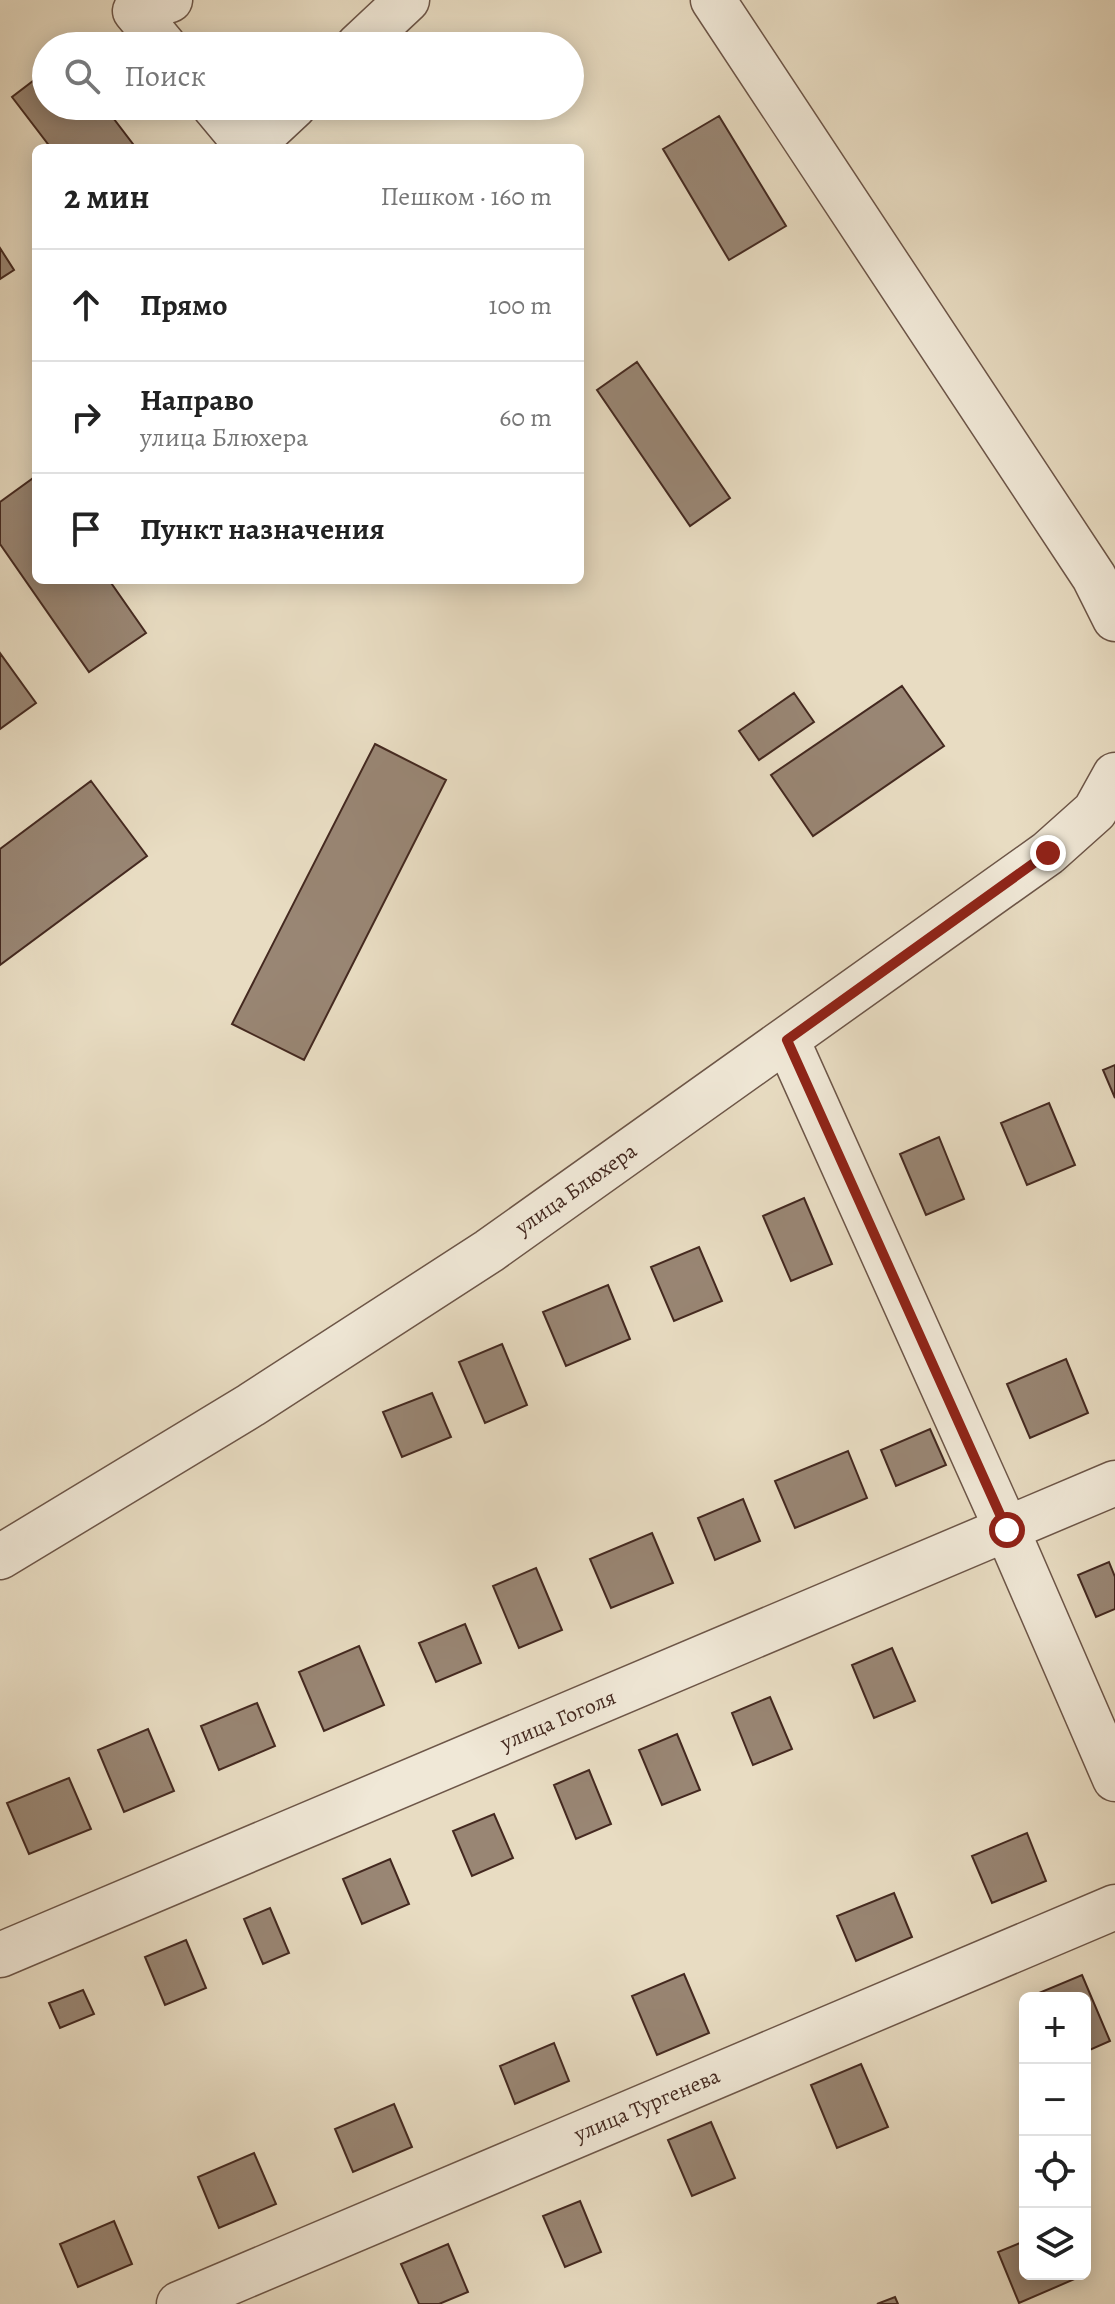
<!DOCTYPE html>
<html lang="ru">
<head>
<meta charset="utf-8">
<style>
  body { margin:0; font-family:Alegreya,serif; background:#f6f6f6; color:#222 }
  .controls { position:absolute; right:24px; bottom:24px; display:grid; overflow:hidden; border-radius:12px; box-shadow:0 4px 20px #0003 }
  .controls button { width:72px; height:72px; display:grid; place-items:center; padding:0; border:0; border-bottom:2px solid #e0e0e0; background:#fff; color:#222; font:40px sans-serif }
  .stop { position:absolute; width:24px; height:24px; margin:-18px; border:6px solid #8f2418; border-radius:50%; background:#fff }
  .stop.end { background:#8f2418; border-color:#fff; box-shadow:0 2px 8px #0008 }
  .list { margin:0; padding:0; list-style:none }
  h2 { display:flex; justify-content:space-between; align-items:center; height:104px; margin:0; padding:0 32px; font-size:34px }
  h2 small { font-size:26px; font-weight:400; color:#767676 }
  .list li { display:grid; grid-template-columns:52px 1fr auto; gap:24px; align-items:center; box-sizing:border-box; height:112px; padding:0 32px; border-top:2px solid #e0e0e0 }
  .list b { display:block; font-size:30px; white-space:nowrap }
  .list p { margin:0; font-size:26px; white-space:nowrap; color:#767676 }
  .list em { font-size:26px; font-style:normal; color:#767676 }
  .icon { flex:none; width:44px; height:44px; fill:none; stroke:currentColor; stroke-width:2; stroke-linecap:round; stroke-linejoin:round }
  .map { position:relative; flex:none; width:1115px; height:2304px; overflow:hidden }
  .search { position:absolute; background:#fff; box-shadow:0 4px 20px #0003; left:32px; top:32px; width:552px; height:88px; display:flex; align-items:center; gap:20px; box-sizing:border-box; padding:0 28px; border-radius:44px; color:#767676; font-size:30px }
  .panel { position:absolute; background:#fff; box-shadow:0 4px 20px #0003; left:32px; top:144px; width:552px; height:440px; border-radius:12px }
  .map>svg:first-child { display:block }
  .building { fill:#998674; stroke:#442920; stroke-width:2 }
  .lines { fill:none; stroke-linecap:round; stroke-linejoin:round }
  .minor-casing { stroke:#6d5648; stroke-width:47 }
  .minor { stroke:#f0e8d7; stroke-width:44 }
  .route { stroke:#8f2418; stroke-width:10 }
  .labels { text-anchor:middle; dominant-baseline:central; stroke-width:6; stroke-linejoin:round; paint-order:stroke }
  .street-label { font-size:22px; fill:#442920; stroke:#f0e8d7 }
</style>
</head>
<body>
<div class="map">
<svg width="1115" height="2304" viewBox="0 0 1115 2304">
  <rect width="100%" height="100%" fill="#e8dcc2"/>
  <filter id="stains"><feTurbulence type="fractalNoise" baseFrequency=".0025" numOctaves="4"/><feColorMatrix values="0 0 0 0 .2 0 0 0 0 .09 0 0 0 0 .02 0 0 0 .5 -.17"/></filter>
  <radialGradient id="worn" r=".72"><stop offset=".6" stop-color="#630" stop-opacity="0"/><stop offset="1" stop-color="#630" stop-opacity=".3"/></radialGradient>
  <!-- building -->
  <path class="building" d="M46 71V106H104L136 148H51L12 97Z
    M719 116 786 226 729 260 663 149Z
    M0 248 14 270 0 279Z
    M637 362 730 498 690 526 597 390Z
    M36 476V580H109L146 633 89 672 0 544V502Z
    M0 653 36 703 0 729Z
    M902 686 944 746 813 836 771 775Z
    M794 693 814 722 759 760 739 731Z
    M375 744 446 780 304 1060 232 1024Z
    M91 781 147 856 0 965V849Z
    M1115 1065V1098L1103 1070Z
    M1049 1103 1075 1165 1027 1185 1001 1123Z
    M939 1137 964 1199 926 1215 900 1154Z
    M804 1198 832 1264 791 1281 763 1216Z
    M699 1247 722 1301 674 1321 651 1267Z
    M608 1285 630 1339 566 1366 543 1312Z
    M502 1344 527 1405 485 1423 459 1362Z
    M1066 1359 1088 1413 1030 1438 1007 1384Z
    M432 1393 451 1437 402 1457 383 1412Z
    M930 1429 946 1465 896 1486 881 1450Z
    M848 1451 867 1498 795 1528 775 1481Z
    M743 1499 760 1541 715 1560 698 1518Z
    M652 1533 673 1583 611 1608 590 1559Z
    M1109 1562 1115 1577V1609L1096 1617 1078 1575Z
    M536 1568 562 1630 519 1648 493 1586Z
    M465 1624 481 1663 436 1682 419 1643Z
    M359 1646 384 1705 324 1731 299 1672Z
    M892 1648 915 1701 874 1718 852 1665Z
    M770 1697 792 1749 753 1765 732 1713Z
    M257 1703 275 1746 219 1770 201 1726Z
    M148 1729 174 1791 124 1812 98 1750Z
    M677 1734 700 1790 662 1805 639 1750Z
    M589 1770 611 1824 576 1839 554 1785Z
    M69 1778 91 1829 29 1854 7 1803Z
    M494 1814 513 1858 472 1876 453 1831Z
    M1027 1833 1046 1881 992 1903 972 1856Z
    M390 1859 409 1904 362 1924 343 1879Z
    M894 1893 912 1937 856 1961 837 1916Z
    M270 1908 289 1953 263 1964 244 1919Z
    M186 1940 206 1988 165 2005 145 1957Z
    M684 1974 709 2033 657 2055 632 1996Z
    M1082 1975 1110 2041 1085 2052V1998H1035L1034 1995Z
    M83 1990 94 2014 60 2028 49 2003Z
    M554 2043 569 2081 515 2104 500 2066Z
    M861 2064 888 2127 837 2148 811 2085Z
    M394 2104 412 2147 353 2172 335 2129Z
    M711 2122 735 2178 692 2196 668 2140Z
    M254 2153 276 2204 219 2228 198 2177Z
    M580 2201 601 2252 565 2267 543 2216Z
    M114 2221 132 2264 78 2287 60 2244Z
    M1025 2241V2274H1076L1077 2278 1019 2303 998 2252Z
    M448 2244 468 2292 439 2304H419L401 2264Z
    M895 2297 898 2304H877Z"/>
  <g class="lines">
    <defs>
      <path id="minor" d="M713 0 1094 577 1115 619
        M164 46 135 11 170 0
        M358 46 407 0
        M214 106 249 148 294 106
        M787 1040 1007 1530 1115 1779
        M0 1557 251 1405 489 1251 1048 853 1095 811 1115 775
        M0 1955 1115 1483
        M179 2304 1115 1907"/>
    </defs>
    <!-- minor casing -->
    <use href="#minor" class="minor-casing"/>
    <!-- minor -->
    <use href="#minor" class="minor"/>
  </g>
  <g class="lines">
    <!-- route -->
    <path class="route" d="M1007 1530 787 1040 1048 853"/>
  </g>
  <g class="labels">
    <!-- street labels -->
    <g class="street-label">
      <text transform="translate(576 1189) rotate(-35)">улица Блюхера</text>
      <text transform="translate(558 1720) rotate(-23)">улица Гоголя</text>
      <text transform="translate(647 2105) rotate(-23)">улица Тургенева</text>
    </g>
  </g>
  <rect width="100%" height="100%" filter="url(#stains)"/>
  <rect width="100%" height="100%" fill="url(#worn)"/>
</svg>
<div class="controls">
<button>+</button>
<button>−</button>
<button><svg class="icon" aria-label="locate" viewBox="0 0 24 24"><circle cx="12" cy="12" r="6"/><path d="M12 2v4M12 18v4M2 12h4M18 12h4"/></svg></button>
<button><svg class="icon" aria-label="layers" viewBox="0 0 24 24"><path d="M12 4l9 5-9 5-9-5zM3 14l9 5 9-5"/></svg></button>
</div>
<div class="stop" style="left:1007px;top:1530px"></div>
<div class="stop end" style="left:1048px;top:853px"></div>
<div class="search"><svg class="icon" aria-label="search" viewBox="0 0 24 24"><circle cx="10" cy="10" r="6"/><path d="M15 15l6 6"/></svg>Поиск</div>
<section class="panel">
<h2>2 мин<small>Пешком · 160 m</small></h2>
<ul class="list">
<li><svg class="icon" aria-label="ahead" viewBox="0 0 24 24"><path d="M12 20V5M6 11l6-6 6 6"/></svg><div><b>Прямо</b></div><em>100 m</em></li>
<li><svg class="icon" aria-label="right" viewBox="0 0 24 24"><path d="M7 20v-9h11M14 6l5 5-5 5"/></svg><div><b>Направо</b><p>улица Блюхера</p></div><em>60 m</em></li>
<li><svg class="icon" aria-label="arrive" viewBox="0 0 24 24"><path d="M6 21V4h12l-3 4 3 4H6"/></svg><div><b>Пункт назначения</b></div></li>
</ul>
</section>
</div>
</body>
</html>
